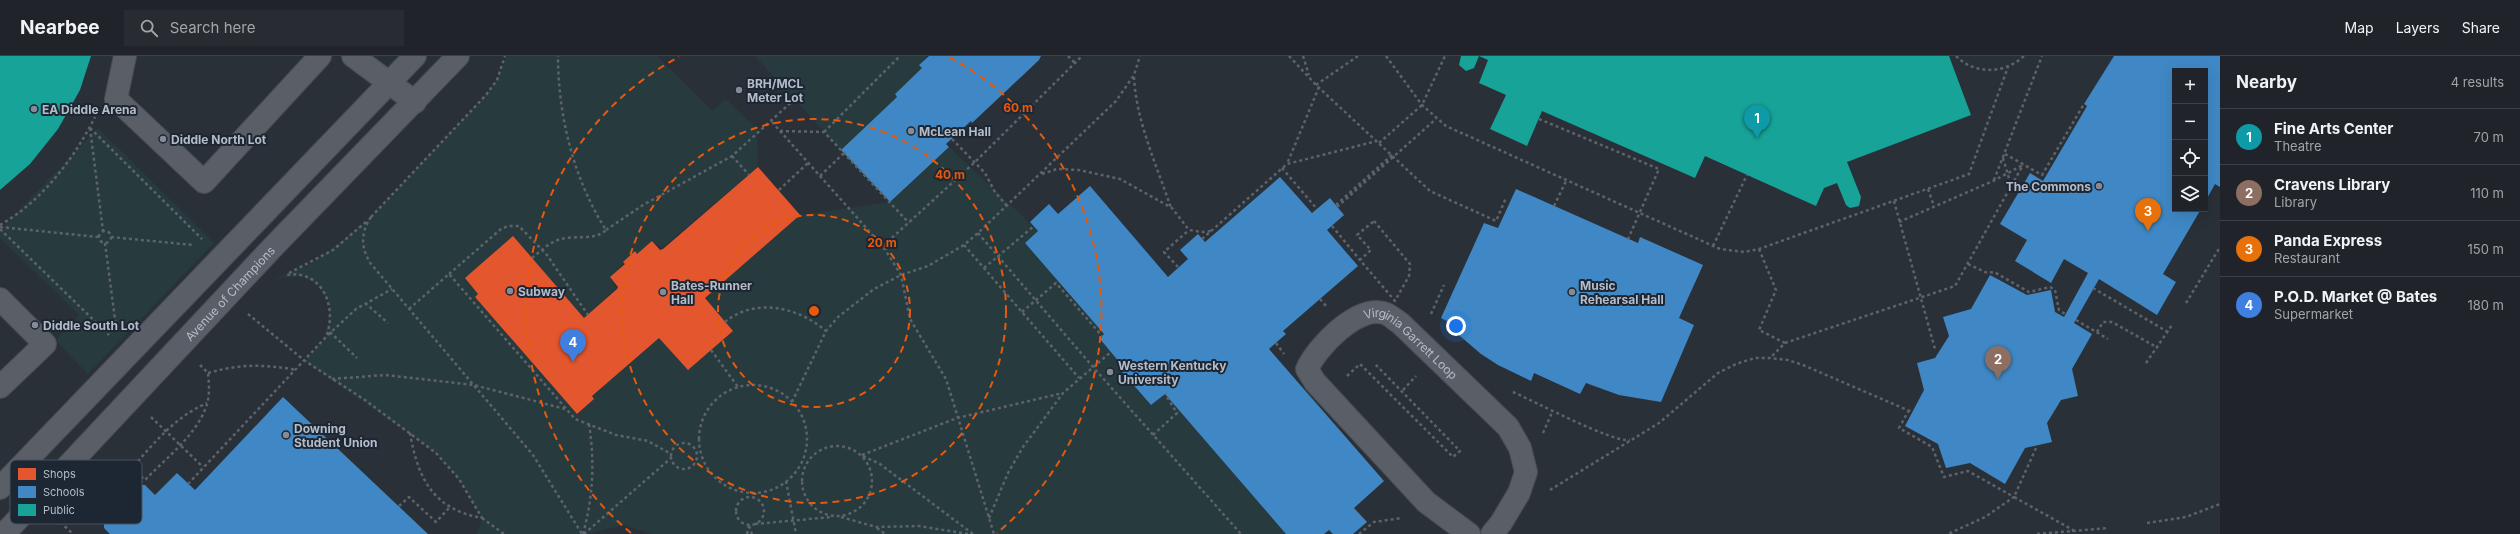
<!DOCTYPE html>
<html lang="en">
<head>
<meta charset="utf-8">
<style>
  body { margin:0; font-family:Inter,sans-serif; background:#282c32; color:#f1f3f6 }
  .controls { position:absolute; right:12px; top:12px; display:grid; overflow:hidden; border-radius:0px; box-shadow:0 4px 16px #0002 }
  .controls button { width:36px; height:36px; display:grid; place-items:center; padding:0; border:0; border-bottom:1px solid #3d4147; background:#20242a; color:#f1f3f6; font:20px sans-serif }
  .you { position:absolute; left:1456px; top:270px; width:14px; height:14px; margin:-10px; border:3px solid #fff; border-radius:50%; background:#1a73e8; box-shadow:0 0 0 6px #1a73e833 }
  .badge { display:grid; place-items:center; width:26px; height:26px; border-radius:50%; background:#848b96; color:#fff; font-size:13px; font-weight:700 }
  .pin { position:absolute; translate:-50% -33px; filter:drop-shadow(0 1px 2px #0008) }
  .pin::after { content:''; position:absolute; top:21px; width:14px; height:12px; background:inherit; clip-path:polygon(0 0,100% 0,50% 100%) }
  .list { margin:0; padding:0; list-style:none }
  h2 { display:flex; justify-content:space-between; align-items:center; height:52px; margin:0; padding:0 16px; font-size:17px }
  h2 small { font-size:13px; font-weight:400; color:#a2a4a8 }
  .list li { display:grid; grid-template-columns:26px 1fr auto; gap:12px; align-items:center; box-sizing:border-box; height:56px; padding:0 16px; border-top:1px solid #3d4147 }
  .list b { display:block; font-size:15px; white-space:nowrap }
  .list p { margin:0; font-size:13px; white-space:nowrap; color:#a2a4a8 }
  .list em { font-size:13px; font-style:normal; color:#a2a4a8 }
  .icon { flex:none; width:22px; height:22px; fill:none; stroke:currentColor; stroke-width:2; stroke-linecap:round; stroke-linejoin:round }
  .map { position:relative; flex:none; width:2220px; height:478px; overflow:hidden }
  header { display:flex; align-items:center; gap:24px; box-sizing:border-box; height:56px; padding:0 20px; background:#20242a; border-bottom:1px solid #3d4147 }
  header strong { font-size:19px }
  nav { display:flex; gap:22px; margin-inline-start:auto; font-size:14px }
  .search { width:280px; height:36px; background:#282c32; display:flex; align-items:center; gap:10px; box-sizing:border-box; padding:0 14px; border-radius:0px; color:#a2a4a8; font-size:15px }
  main { display:flex }
  aside { flex:1; background:#20242a }
  .map>svg:first-child { display:block }
  .green { fill:#273a3e }
  .shops { fill:#e4572e }
  .schools { fill:#3f88c5 }
  .public { fill:#17a398 }
  .lines { fill:none; stroke-linecap:round; stroke-linejoin:round }
  .minor-casing { stroke:#484c53; stroke-width:24 }
  .path { stroke:#5d636a; stroke-width:2.5; stroke-dasharray:3 3; stroke-linecap:butt }
  .minor { stroke:#5a5e66; stroke-width:22 }
  .ring { fill:none; stroke:#e8590c; stroke-width:2; stroke-dasharray:7 5 }
  .poi-dot { fill:#848b96; stroke:#1d2633; stroke-width:1.5 }
  .labels { text-anchor:middle; dominant-baseline:central; stroke-width:4; stroke-linejoin:round; paint-order:stroke }
  .poi-label { font-size:12px; font-weight:bold; fill:#b4bcc9; stroke:#1d2633; text-anchor:start }
  .street-label { font-size:12px; fill:#b4bcc9; stroke:#1d2633 }
  .key { fill:#1d2633; stroke:#4a5360; stroke-width:1 }
  .key-label { font-size:11px; fill:#b4bcc9 }
  .centre { fill:#e8590c; stroke:#1d2633; stroke-width:2 }
  .ring-label { font-size:12px; text-anchor:middle; font-weight:bold; fill:#e8590c; stroke:#1d2633; stroke-width:4; stroke-linejoin:round; paint-order:stroke }
</style>
</head>
<body>
<header>
<strong>Nearbee</strong>
<div class="search"><svg class="icon" aria-label="search" viewBox="0 0 24 24"><circle cx="10" cy="10" r="6"/><path d="M15 15l6 6"/></svg>Search here</div>
<nav><a>Map</a><a>Layers</a><a>Share</a></nav>
</header>
<main>
<div class="map">
<svg width="2220" height="478" viewBox="0 0 2220 478">
  <rect width="100%" height="100%" fill="#2a3038"/>
  <!-- green -->
  <path class="green" d="M507 0H657L712 55 726 43 757 73 758 111 662 192 652 185 637 198 635 196 610 221 616 232 584 262 513 181 465 222 478 238 475 241 577 358 594 343 592 340 659 282 688 313 733 275 705 242 800 159 890 146 949 91 1038 175 1025 187 1104 278 1100 283 1125 313 1122 316 1150 349 1165 338 1286 478H652L624 469 586 478H477L482 462 459 423 436 397 305 305 326 281 330 248 319 230 302 220 274 223 316 205 371 161 486 39 497 24Z
    M755 0H927L919 9 922 12 895 38 897 41 841 94Z
    M98 72 214 187 88 318 57 286 59 280 79 259 0 182V174Z"/>
  <!-- shops -->
  <path class="shops" d="M758 111 800 159 705 242 733 275 688 314 659 282 592 340 594 343 577 358 475 241 478 238 465 222 513 180 584 262 617 233 618 231 610 221 625 208 623 206 635 195 637 198 652 185 660 194 663 193Z"/>
  <!-- schools -->
  <path class="schools" d="M929 0H1041L1039 4 972 67 971 65 946 88 949 91 890 146 841 94 897 41 895 38 922 12 919 9Z
    M2114 0H2220V131L2215 128 2205 146V15H2175V153H2201L2163 218 2176 226 2157 259 2099 223 2074 267 2092 278 2072 313 2078 340 2061 344 2047 367 2052 386 2025 392 2005 428 1970 407 1946 412 1938 388 1905 370 1924 334 1917 307 1935 302 1949 280 1943 261 1971 253 1990 219 2027 239 2051 234 2055 256 2064 261 2088 217 2064 203 2051 227 2015 205 2027 184 2000 168 2030 117 2043 125 2087 50 2084 48Z
    M1280 121 1312 157 1330 142 1344 159 1327 174 1358 210 1283 275 1286 278 1269 293 1384 425 1354 452 1367 466 1353 478H1333L1329 474 1324 478H1286L1165 338 1151 349 1122 316 1125 313 1100 283 1104 278 1025 187 1038 175 1030 166 1049 148 1058 158 1090 130 1168 221 1188 203 1180 194 1198 178 1205 186Z
    M1516 133 1638 187 1640 181 1703 209 1679 262 1694 269 1661 346 1619 339 1586 327 1580 338 1534 317 1531 325 1498 309 1481 298 1453 274 1455 269 1441 262 1484 167 1498 172Z
    M283 341 428 478H110L104 472V456L128 429H145L155 439 177 417 195 434Z"/>
  <!-- public -->
  <path class="public" d="M0 0H91L80 34 58 73 30 108 0 134Z
    M1461 0H1949L1971 59 1847 106 1861 141 1859 150 1850 152 1846 149 1837 127 1824 132 1816 150 1705 100 1695 122 1542 55 1527 90 1490 73 1506 39 1479 27 1488 4 1479 0 1474 12 1466 15 1459 9Z"/>
  <g class="lines">
    <defs>
      <g id="minor">
        <path d="M125 0 116 43 204 126 320 0"/>
        <path d="M353 0 415 46"/>
        <path d="M0 243 45 288 0 331"/>
        <path d="M0 432 415 0"/>
        <path id="s1" d="M4 478 272 192 458 0"/>
        <path id="s2" d="M1469 478 1426 446 1315 326 1307 313C1317 291 1357 249 1384 257 1389 258 1395 264 1400 267L1508 371 1520 392 1526 416 1519 437 1501 467 1492 478"/>
      </g>
    </defs>
    <!-- minor casing -->
    <use href="#minor" class="minor-casing"/>
    <!-- path -->
    <path class="path" d="M1068 0 1075 7
      M1289 0 1316 29 1430 135 1496 165 1506 142
      M1303 0 1309 19
      M1386 0 1422 49 1446 70 1720 193 1744 196 1759 193 1969 118 2008 11
      M1956 0C1975 19 2005 18 2024 0
      M1134 21C1136 65 1157 110 1171 152
      M1316 29 1358 0
      M1319 31 1287 108 1377 85
      M1539 63 1659 113 1628 183
      M772 66 884 192 901 219 910 263 946 323 994 478
      M90 72 202 183
      M90 72 103 175
      M780 75 824 76 909 167
      M824 76 900 0
      M952 83 985 117 995 136 1007 150
      M1379 87 1422 49 1445 0
      M2005 98 2042 119 2084 48
      M732 100 749 119
      M2003 102 2011 129
      M1282 112 1317 153
      M1042 118 1057 113 1079 114 1120 123 1172 152 1189 174 1203 176 1211 175
      M820 120 844 97
      M1994 124 2042 0
      M1928 133 1934 150
      M779 134 808 107
      M1894 145 1935 293
      M1336 149 1392 99
      M1554 150 1566 125
      M1337 151 1436 63
      M371 161C360 177 361 193 371 208L533 399 582 478
      M371 161 486 39 497 24 505 0
      M1374 165 1410 208 1409 220 1395 245 1360 204 1371 194 1357 179Z
      M1899 166 1993 125 2023 109
      M0 169C41 146 74 103 95 61
      M1332 170 1360 204
      M0 171 98 181
      M0 173 109 279
      M606 174 643 149 732 100 796 42
      M99 181a6 6 0 1 1 12 0a6 6 0 1 1-12 0Z
      M978 177 1093 311 1241 478
      M111 181 193 189
      M1202 183 1287 108
      M105 187 116 271
      M964 189 1079 322
      M883 190 975 106 1082 0
      M1713 190 1747 119
      M1759 193 1776 234 1759 274 1785 287 1770 302
      M532 202C541 195 549 186 561 183 575 179 595 185 606 174 574 124 558 60 558 0
      M1968 208 1987 217 1994 216 2029 236 2050 231 2055 234 2059 254 2065 258
      M1178 211 1164 196 1189 174
      M984 212 1034 170
      M289 217 333 194 367 165
      M449 218 501 173 508 170H519L547 199 588 259
      M2093 232 2168 276
      M1320 243 1326 250
      M365 247 388 267
      M2186 247 2220 191
      M409 253 449 218 575 363 616 379 648 385 671 398
      M1022 256 1056 227 1102 280
      M248 258 305 305 365 344 436 397 459 423 482 462C433 453 418 423 410 377
      M1431 258 1444 229
      M2076 264 2108 283
      M725 266C755 241 798 251 826 275
      M330 276 357 302
      M2097 276 2103 266H2112L2158 292
      M328 279 356 253 392 233
      M1276 287 1284 298
      M1785 287 1955 230 2023 109
      M711 294 738 331
      M2146 307 2172 269
      M200 309 208 317C209 327 210 338 207 348 198 378 166 402 145 424L132 412C155 386 175 361 207 347
      M208 317C239 308 265 308 296 314
      M1347 320 1360 308 1453 401 1460 395 1375 308
      M332 323 385 319 474 329 565 353
      M699 383a54 54 0 1 1 108 0a54 54 0 1 1-108 0Z
      M1403 334 1416 320
      M1513 336C1534 345 1613 387 1630 384
      M792 346 826 275 838 261 874 233 901 219 928 210 964 189 978 177 1116 45 1134 19 1140 0
      M1909 354 1899 372 1932 391 1944 421 1968 415 2014 441 1985 461 1948 478
      M151 361 203 411
      M1543 377 1553 354
      M1153 379 1177 357 1165 338
      M671 400a13 13 0 1 1 26 0a13 13 0 1 1-26 0Z
      M802 425a35 35 0 1 1 70 0a35 35 0 1 1-70 0Z
      M2036 392 2014 441 2073 474 2074 478
      M862 399 957 362 1063 337
      M863 400 880 408 973 478
      M786 425 796 478
      M188 428 326 281C338 251 322 213 286 219
      M1550 434 1659 367 1718 317 1736 308 1755 302H1770L1788 304 1803 309 1912 356
      M736 455a14 14 0 1 1 28 0a14 14 0 1 1-28 0Z
      M399 450 409 441 436 466 449 452
      M841 461 876 471 919 470 968 478
      M56 462 73 478
      M482 462 504 478
      M989 462 1008 417 1023 391 1063 337 1111 296
      M2147 467 2186 461 2220 448
      M755 468 832 461
      M749 470 752 478
      M877 472 885 478
      M583 478C593 441 595 406 589 368
      M584 478 671 402
      M747 478 749 470
      M1359 478 1374 466 1402 462
      M2037 478 2108 472"/>
    <!-- minor -->
    <use href="#minor" class="minor"/>
  </g>
  <!-- distance rings -->
  <g class="ring">
    <circle cx="814" cy="255" r="96"/>
    <circle cx="814" cy="255" r="192"/>
    <path d="M631 477A288 288 0 0 1 679 1M949 1A288 288 0 0 1 997 477"/>
  </g>
  <!-- markers -->
  <g class="poi-dot">
    <circle cx="739" cy="34" r="4"/>
    <circle cx="34" cy="53" r="4"/>
    <circle cx="911" cy="75" r="4"/>
    <circle cx="163" cy="83" r="4"/>
    <circle cx="2099" cy="130" r="4"/>
    <circle cx="510" cy="235" r="4"/>
    <circle cx="663" cy="236" r="4"/>
    <circle cx="1572" cy="236" r="4"/>
    <circle cx="35" cy="269" r="4"/>
    <circle cx="1110" cy="316" r="4"/>
    <circle cx="286" cy="379" r="4"/>
  </g>
  <g class="labels">
    <!-- poi labels -->
    <g class="poi-label">
      <text x="747" y="27">BRH/MCL<tspan x="747" dy="14">Meter Lot</tspan></text>
      <text x="42" y="53">EA Diddle Arena</text>
      <text x="919" y="75">McLean Hall</text>
      <text x="171" y="83">Diddle North Lot</text>
      <text x="2091" y="130" text-anchor="end">The Commons</text>
      <text x="671" y="229">Bates-Runner<tspan x="671" dy="14">Hall</tspan></text>
      <text x="1580" y="229">Music<tspan x="1580" dy="14">Rehearsal Hall</tspan></text>
      <text x="518" y="235">Subway</text>
      <text x="43" y="269">Diddle South Lot</text>
      <text x="1118" y="309">Western Kentucky<tspan x="1118" dy="14">University</tspan></text>
      <text x="294" y="372">Downing<tspan x="294" dy="14">Student Union</tspan></text>
    </g>
    <!-- street labels -->
    <g class="street-label">
      <text stroke="none"><textPath href="#s1" startOffset="330">Avenue of Champions</textPath></text>
      <text stroke="none"><textPath href="#s2" startOffset="371">Virginia Garrett Loop</textPath></text>
    </g>
  </g>
  <!-- legend -->
  <rect x="10" y="404" width="132" height="64" rx="6" class="key"/>
  <rect x="18" y="412" width="18" height="12" fill="#e4572e"/>
  <rect x="18" y="430" width="18" height="12" fill="#3f88c5"/>
  <rect x="18" y="448" width="18" height="12" fill="#17a398"/>
  <g class="key-label">
    <text x="43" y="422">Shops</text>
    <text x="43" y="440">Schools</text>
    <text x="43" y="458">Public</text>
  </g>
  <circle cx="814" cy="255" r="6" class="centre"/>
  <g class="ring-label">
    <text x="1018" y="56">60 m</text>
    <text x="950" y="123">40 m</text>
    <text x="882" y="191">20 m</text>
  </g>
</svg>
<div class="controls">
<button>+</button>
<button>−</button>
<button><svg class="icon" aria-label="locate" viewBox="0 0 24 24"><circle cx="12" cy="12" r="6"/><path d="M12 2v4M12 18v4M2 12h4M18 12h4"/></svg></button>
<button><svg class="icon" aria-label="layers" viewBox="0 0 24 24"><path d="M12 4l9 5-9 5-9-5zM3 14l9 5 9-5"/></svg></button>
</div>
<div class="you"></div>
<div class="pin badge" style="left:1757px;top:82px;background:#0f9aa8">1</div>
<div class="pin badge" style="left:1998px;top:323px;background:#8d6e63">2</div>
<div class="pin badge" style="left:2148px;top:175px;background:#e8710a">3</div>
<div class="pin badge" style="left:573px;top:306px;background:#3f7fe0">4</div>
</div>
<aside>
<h2>Nearby<small>4 results</small></h2>
<ul class="list">
<li><span class="badge" style="background:#0f9aa8">1</span><div><b>Fine Arts Center</b><p>Theatre</p></div><em>70 m</em></li>
<li><span class="badge" style="background:#8d6e63">2</span><div><b>Cravens Library</b><p>Library</p></div><em>110 m</em></li>
<li><span class="badge" style="background:#e8710a">3</span><div><b>Panda Express</b><p>Restaurant</p></div><em>150 m</em></li>
<li><span class="badge" style="background:#3f7fe0">4</span><div><b>P.O.D. Market @ Bates</b><p>Supermarket</p></div><em>180 m</em></li>
</ul>
</aside>
</main>
</body>
</html>
